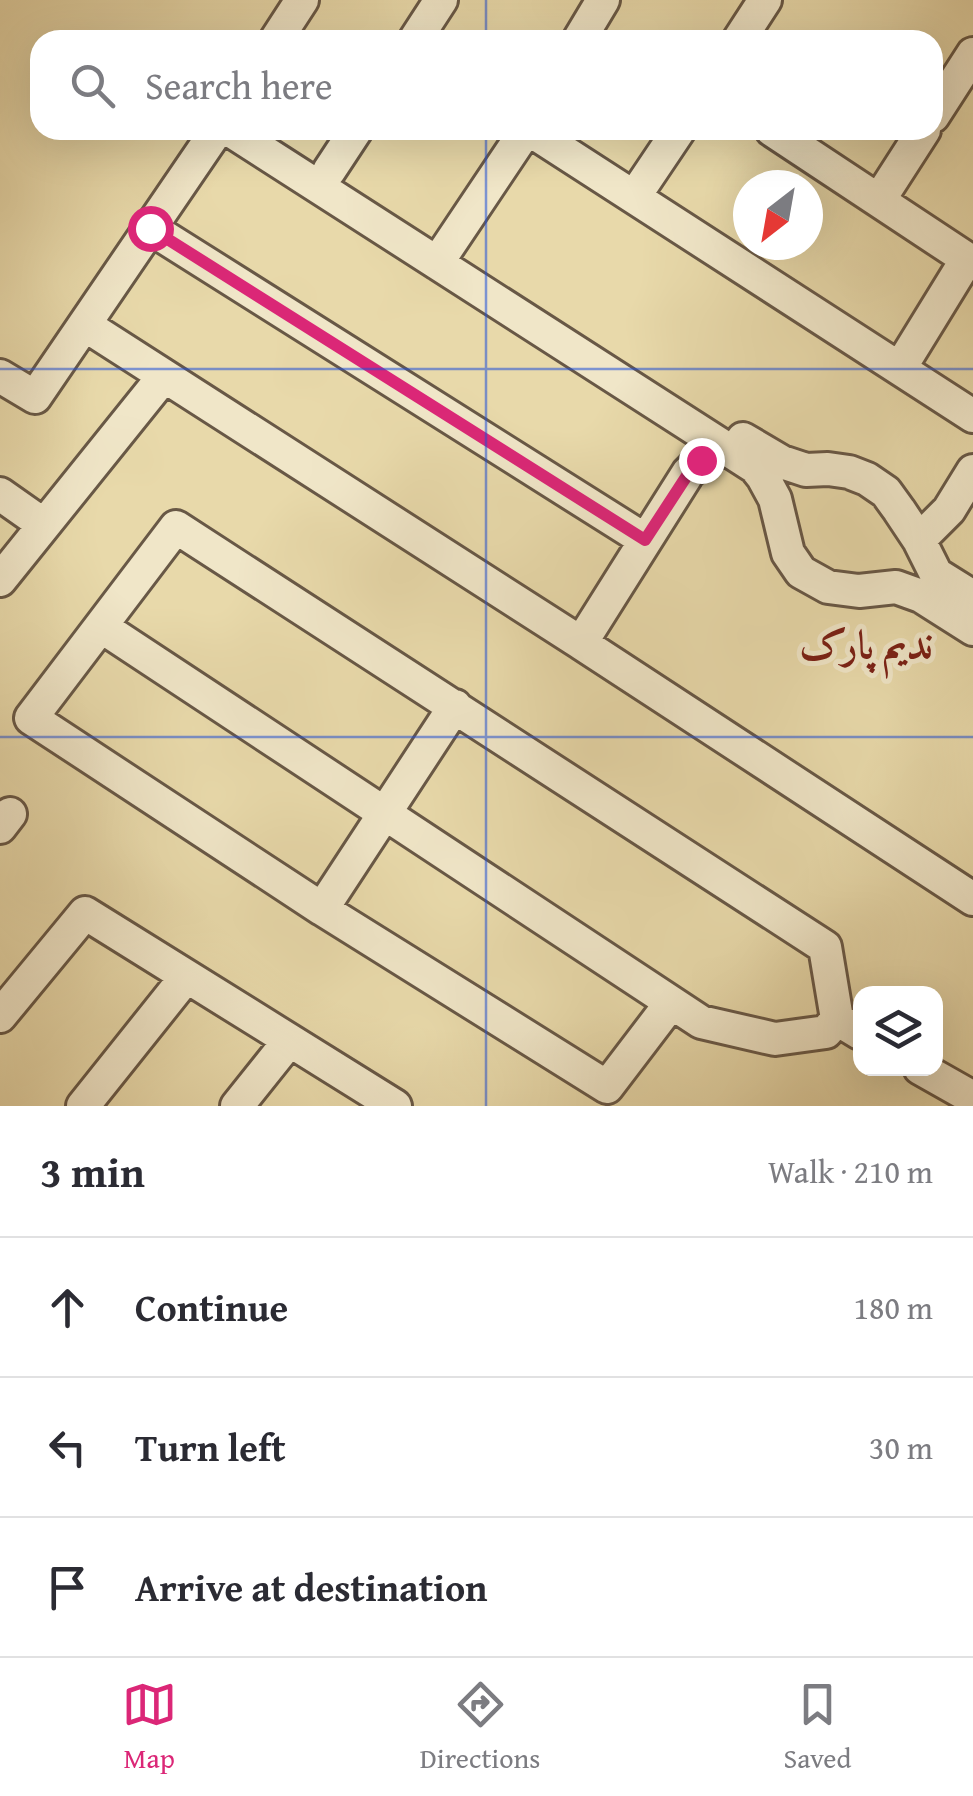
<!DOCTYPE html>
<html lang="en">
<head>
<meta charset="utf-8">
<style>
  body { margin:0; font-family:"Gentium Book Plus",Amiri,serif; background:#f7f7f7; color:#2b2b33 }
  .controls { position:absolute; right:30px; bottom:30px; display:grid; overflow:hidden; border-radius:20px; box-shadow:0 10px 40px #0002 }
  .controls button { width:90px; height:90px; display:grid; place-items:center; padding:0; border:0; border-bottom:2px solid #e1e1e2; background:#fff; color:#2b2b33; font:50px sans-serif }
  .compass { position:absolute; left:733px; top:170px; width:90px; height:90px; border-radius:50%; background:#fff; box-shadow:0 10px 40px #0002; rotate:211deg }
  .stop { position:absolute; width:30px; height:30px; margin:-22px; border:8px solid #db2777; border-radius:50%; background:#fff }
  .stop.end { background:#db2777; border-color:#fff; box-shadow:0 2px 10px #0008 }
  .list { margin:0; padding:0; list-style:none }
  h2 { display:flex; justify-content:space-between; align-items:center; height:130px; margin:0; padding:0 40px; font-size:42px }
  h2 small { font-size:32px; font-weight:400; color:#7c7c81 }
  .list li { display:grid; grid-template-columns:65px 1fr auto; gap:30px; align-items:center; box-sizing:border-box; height:140px; padding:0 40px; border-top:2px solid #e1e1e2 }
  .list b { display:block; font-size:38px; white-space:nowrap }
  .list em { font-size:32px; font-style:normal; color:#7c7c81 }
  .icon { flex:none; width:55px; height:55px; fill:none; stroke:currentColor; stroke-width:2; stroke-linecap:round; stroke-linejoin:round }
  .map { position:relative; flex:none; width:973px; height:1106px; overflow:hidden }
  .search { position:absolute; background:#fff; box-shadow:0 10px 40px #0002; left:30px; right:30px; top:30px; height:110px; display:flex; align-items:center; gap:25px; box-sizing:border-box; padding:0 35px; border-radius:30px; color:#7c7c81; font-size:38px }
  .sheet { height:550px; background:#fff }
  nav { display:flex; justify-content:space-around; align-items:center; box-sizing:border-box; height:140px; border-top:2px solid #e1e1e2; background:#fff; font-size:28px; color:#7c7c81 }
  nav a { display:grid; justify-items:center; gap:5px }
  nav .on { color:#db2777 }
  .map>svg:first-child { display:block }
  .lines { fill:none; stroke-linecap:round; stroke-linejoin:round }
  .minor-casing { stroke:#685846; stroke-width:38 }
  .minor { stroke:#f0e6c8; stroke-width:32 }
  .route { stroke:#db2777; stroke-width:12 }
  .grid { fill:none; stroke:#1d4ed8; stroke-width:2.5; stroke-opacity:0.55 }
  .labels { text-anchor:middle; dominant-baseline:central; stroke-width:10; stroke-linejoin:round; paint-order:stroke }
  .neighbourhood-label { font-size:40px; font-weight:bold; fill:#7a1f14; stroke:#f0e6c8 }
</style>
</head>
<body>
<div class="map">
<svg width="973" height="1106" viewBox="0 0 973 1106">
  <rect width="100%" height="100%" fill="#e8d9aa"/>
  <filter id="stains"><feTurbulence type="fractalNoise" baseFrequency=".002" numOctaves="4"/><feColorMatrix values="0 0 0 0 .2 0 0 0 0 .09 0 0 0 0 .02 0 0 0 .5 -.17"/></filter>
  <radialGradient id="worn" r=".72"><stop offset=".6" stop-color="#630" stop-opacity="0"/><stop offset="1" stop-color="#630" stop-opacity=".3"/></radialGradient>
  <g class="lines">
    <defs>
      <path id="minor" d="M276 40 302 0
        M415 40 441 0
        M579 40 603 0
        M739 40 765 0
        M933 116 973 54
        M230 130 755 467 763 477 775 499 788 553 801 572 828 587 859 591 896 587 921 596 973 629
        M530 130 973 416
        M772 130 967 259 900 368
        M329 171 356 130
        M634 197 679 130
        M879 200 924 130
        M150 228 645 540
        M437 263 526 130
        M85 325 581 643 688 473 701 460 723 447
        M0 376 35 397 217 130
        M743 439 782 462 806 470 828 469 849 472 867 479 886 492 899 510 919 540 936 574 973 597
        M0 494 44 525
        M919 540 949 510 973 471
        M0 580 164 376
        M102 627 701 1022 775 1039 826 1032 837 1019 860 1033
        M581 643 973 899
        M0 827 10 814
        M322 909 455 706
        M671 1003 607 1087 322 909 31 718 176 527 825 947 837 1019
        M0 1016 85 913 395 1106
        M920 1068 973 1098
        M83 1106 186 977
        M237 1106 289 1041"/>
    </defs>
    <!-- minor casing -->
    <use href="#minor" class="minor-casing"/>
    <!-- minor -->
    <use href="#minor" class="minor"/>
  </g>
  <g class="lines">
    <!-- route -->
    <path class="route" d="M150 228 645 540 688 474 701 460"/>
  </g>
  <!-- grid -->
  <path class="grid" d="M486 0V40M486 130V1106M0 369H973M0 737H973"/>
  <g class="labels">
    <!-- neighbourhood labels -->
    <g class="neighbourhood-label">
      <text x="866" y="643">ندیم پارک</text>
    </g>
  </g>
  <rect width="100%" height="100%" filter="url(#stains)"/>
  <rect width="100%" height="100%" fill="url(#worn)"/>
</svg>
<div class="controls">
<button><svg class="icon" aria-label="layers" viewBox="0 0 24 24"><path d="M12 4l9 5-9 5-9-5zM3 14l9 5 9-5"/></svg></button>
</div>
<svg class="compass" viewBox="-18 -18 36 36"><path d="M0-13l5 13h-10z" fill="#e53935"/><path d="M0 13l5-13h-10z" fill="#7c7c81"/></svg>
<div class="stop" style="left:150px;top:228px"></div>
<div class="stop end" style="left:701px;top:460px"></div>
<div class="search"><svg class="icon" aria-label="search" viewBox="0 0 24 24"><circle cx="10" cy="10" r="6"/><path d="M15 15l6 6"/></svg>Search here</div>
</div>
<section class="sheet">
<h2>3 min<small>Walk · 210 m</small></h2>
<ul class="list">
<li><svg class="icon" aria-label="ahead" viewBox="0 0 24 24"><path d="M12 20V5M6 11l6-6 6 6"/></svg><div><b>Continue</b></div><em>180 m</em></li>
<li><svg class="icon" aria-label="left" viewBox="0 0 24 24"><path d="M17 20v-9H6M10 6l-5 5 5 5"/></svg><div><b>Turn left</b></div><em>30 m</em></li>
<li><svg class="icon" aria-label="arrive" viewBox="0 0 24 24"><path d="M6 21V4h12l-3 4 3 4H6"/></svg><div><b>Arrive at destination</b></div></li>
</ul>
</section>
<nav>
<a class="on"><svg class="icon" aria-label="map" viewBox="0 0 24 24"><path d="M3 6l6-2 6 2 6-2v14l-6 2-6-2-6 2zM9 4v14M15 6v14"/></svg>Map</a>
<a><svg class="icon" aria-label="directions" viewBox="0 0 24 24"><path d="M12 3l9 9-9 9-9-9zM9 14v-3h6M13 9l2 2-2 2"/></svg>Directions</a>
<a><svg class="icon" aria-label="saved" viewBox="0 0 24 24"><path d="M7 4h10v16l-5-4-5 4z"/></svg>Saved</a>
</nav>
</body>
</html>
